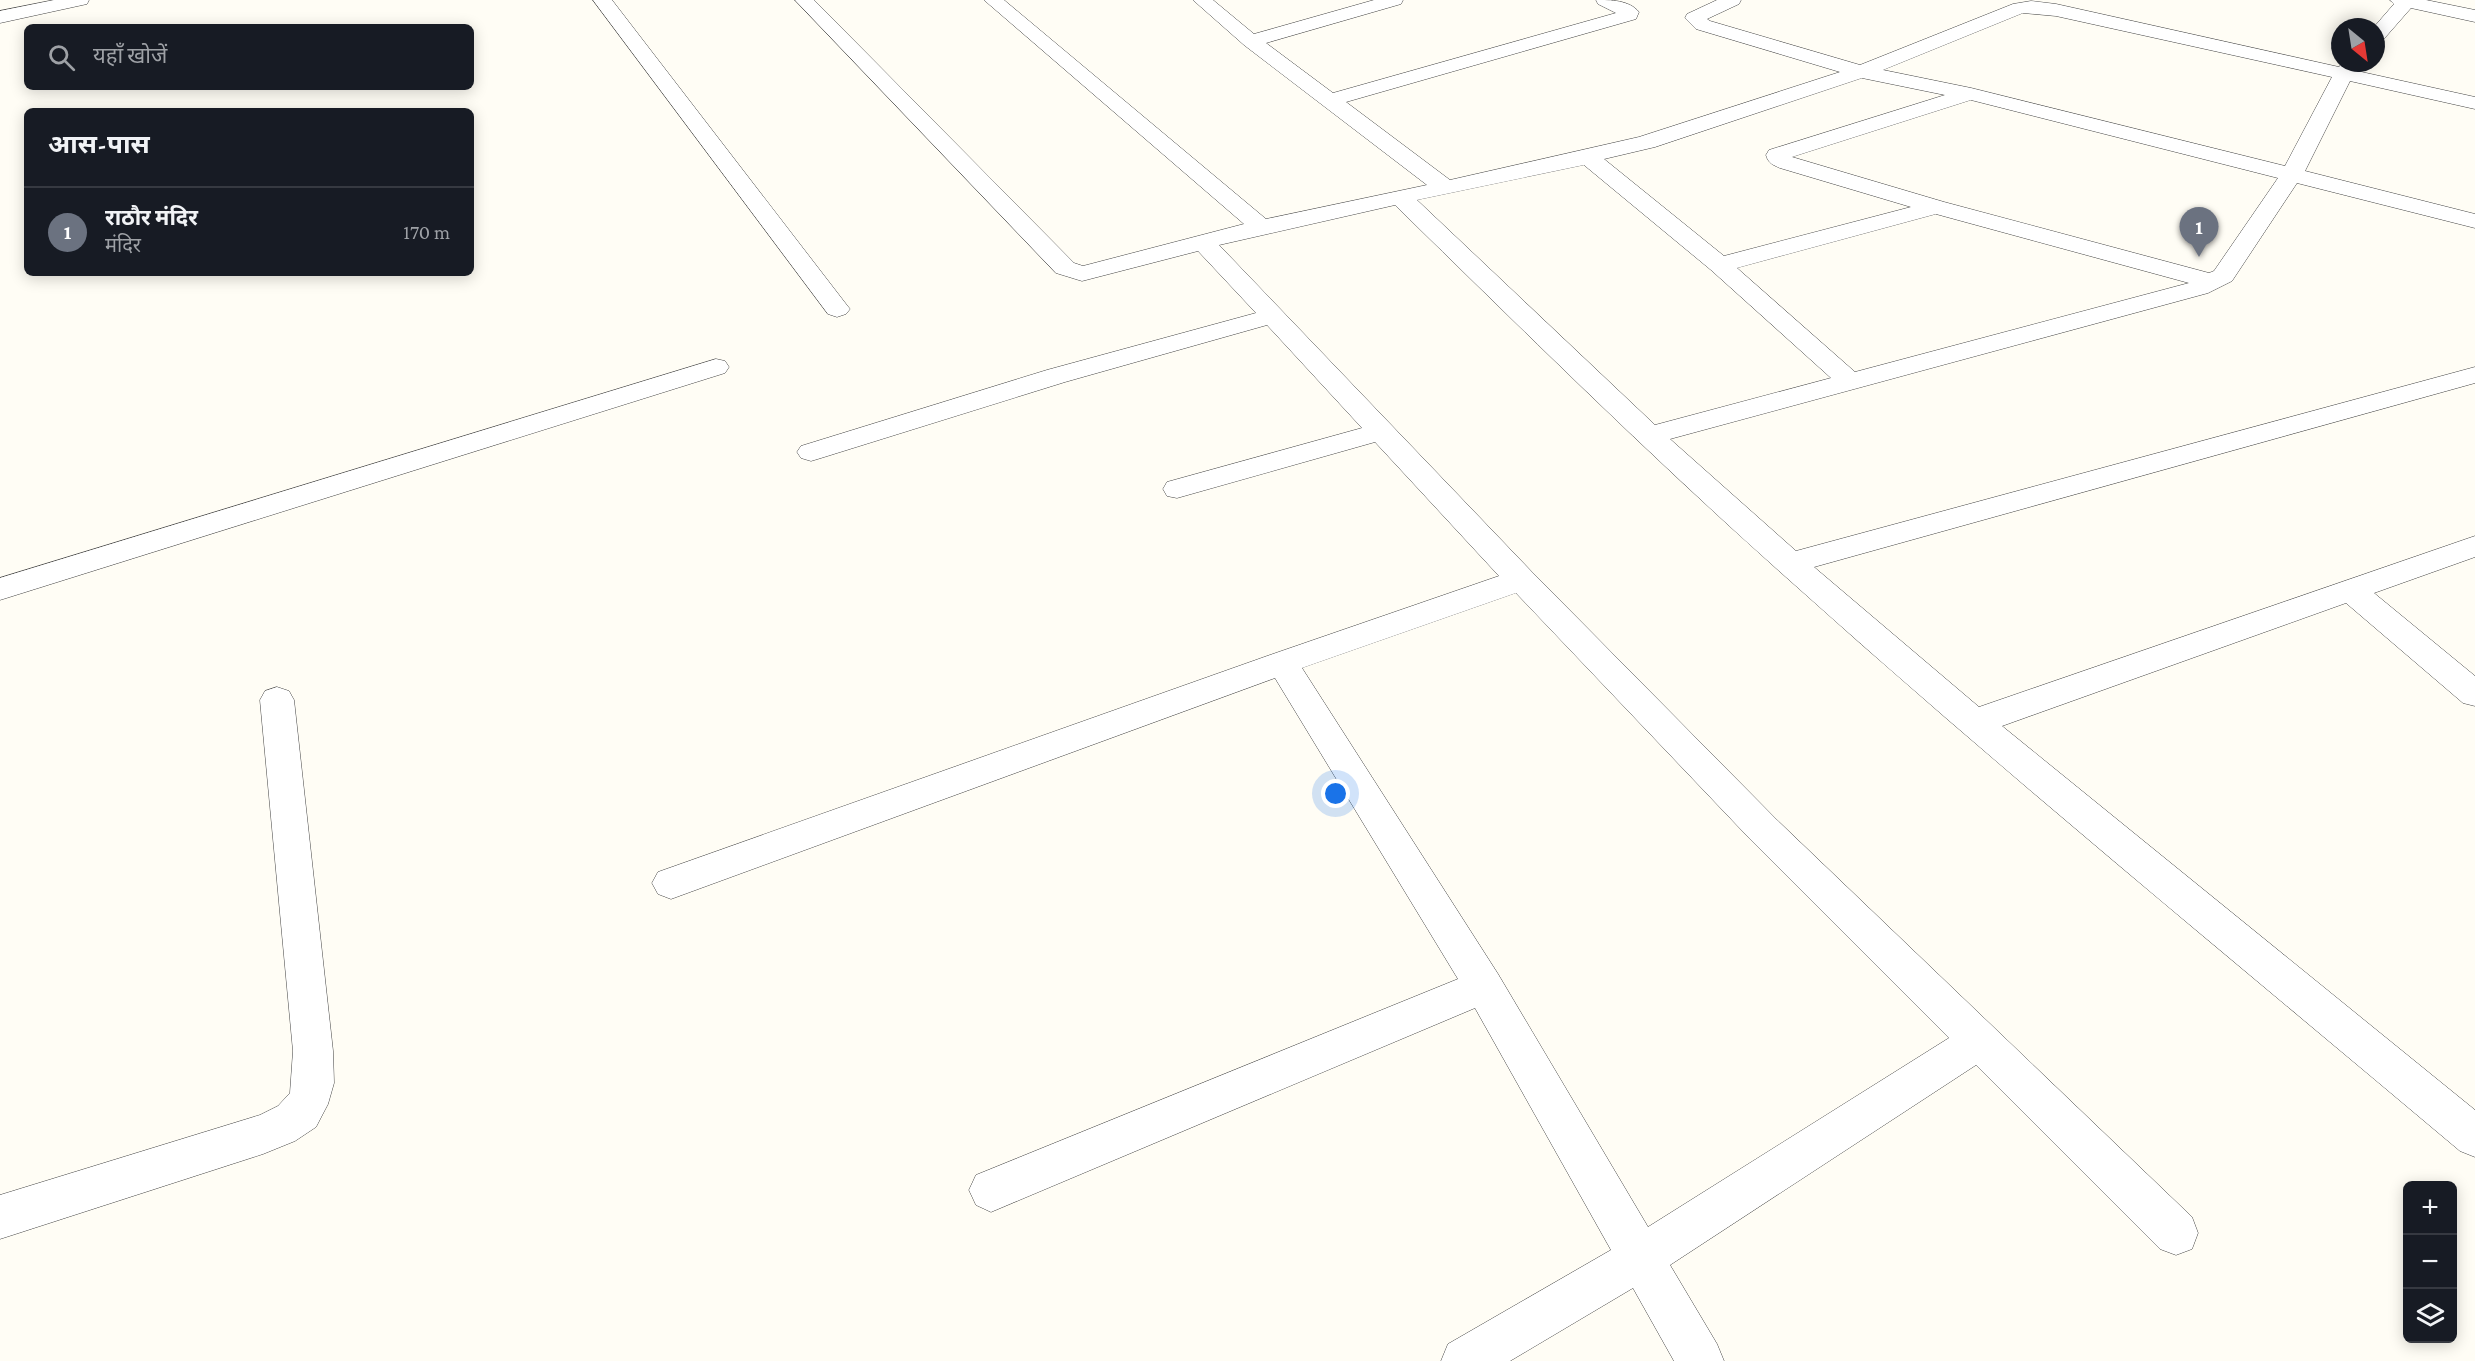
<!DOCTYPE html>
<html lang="hi">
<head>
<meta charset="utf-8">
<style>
  body { margin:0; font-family:"Crimson Pro","Noto Sans Devanagari",serif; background:#242831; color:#f1f3f6 }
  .controls { position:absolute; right:18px; bottom:18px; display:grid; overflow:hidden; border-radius:9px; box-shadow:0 3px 15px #0003 }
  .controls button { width:54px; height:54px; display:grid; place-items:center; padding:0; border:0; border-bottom:2px solid #363941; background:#171b24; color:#f1f3f6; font:30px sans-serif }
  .compass { position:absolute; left:2331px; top:18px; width:54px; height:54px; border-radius:50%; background:#171b24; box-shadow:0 3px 15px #0003; rotate:150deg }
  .you { position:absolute; left:1336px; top:794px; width:21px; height:21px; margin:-15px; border:4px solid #fff; border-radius:50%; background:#1a73e8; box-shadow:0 0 0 9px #1a73e833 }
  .badge { display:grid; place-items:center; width:39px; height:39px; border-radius:50%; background:#c4262e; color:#fff; font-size:20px; font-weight:700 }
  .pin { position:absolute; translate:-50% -50px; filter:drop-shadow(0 2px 3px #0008) }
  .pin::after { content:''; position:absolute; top:32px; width:21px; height:18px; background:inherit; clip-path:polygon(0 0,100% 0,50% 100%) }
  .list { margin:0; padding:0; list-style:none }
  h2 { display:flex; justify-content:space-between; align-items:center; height:78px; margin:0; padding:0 24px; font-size:26px }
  h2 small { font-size:20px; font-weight:400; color:#9ea1a6 }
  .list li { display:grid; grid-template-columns:39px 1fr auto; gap:18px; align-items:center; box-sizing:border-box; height:90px; padding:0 24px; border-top:2px solid #363941 }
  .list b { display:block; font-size:22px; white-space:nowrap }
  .list p { margin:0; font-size:20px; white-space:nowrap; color:#9ea1a6 }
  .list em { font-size:20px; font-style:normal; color:#9ea1a6 }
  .icon { flex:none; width:33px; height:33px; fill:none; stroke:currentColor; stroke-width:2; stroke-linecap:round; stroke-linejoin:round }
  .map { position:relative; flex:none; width:2475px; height:1361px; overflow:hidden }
  .search { position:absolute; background:#171b24; box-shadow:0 3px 15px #0003; left:24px; top:24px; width:450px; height:66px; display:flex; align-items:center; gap:15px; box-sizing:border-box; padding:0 21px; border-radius:9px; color:#9ea1a6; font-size:22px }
  .panel { position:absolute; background:#171b24; box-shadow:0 3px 15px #0003; left:24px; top:108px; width:450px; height:168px; border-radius:9px }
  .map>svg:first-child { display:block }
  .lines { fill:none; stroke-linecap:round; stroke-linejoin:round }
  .minor-casing { stroke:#444; stroke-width:1 }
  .minor { fill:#fff; fill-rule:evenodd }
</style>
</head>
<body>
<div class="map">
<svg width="2475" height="1361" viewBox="0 0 2475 1361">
  <rect width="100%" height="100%" fill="#fffdf5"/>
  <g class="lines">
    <defs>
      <path id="minor" d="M54 0H89L87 4 0 23V11Z
        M593 0H612L846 304 850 309 846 314 837 317 828 314Z
        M795 0H814L1074 263 1083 266 1244 224 984 0H1004L1266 219 1427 185 1244 45 1193 0H1213L1254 34 1374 0H1403L1401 4 1266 43 1333 93 1616 13 1598 4 1596 0C1611 0 1629 0 1639 12L1636 19 1346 102 1450 180 1639 137 1840 72 1696 29 1685 18 1687 14 1717 0H1741L1739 4 1707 19 1710 21 1860 65 2013 4 2031 1 2056 4 2339 67 2342 63H2363L2357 71 2475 97V109L2350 81 2305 171 2475 214V228L2297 183 2232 281 2208 293 1670 439 1796 551 2475 367V383L1814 567 1979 707 2475 536V557L2374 593 2475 676V706L2463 703 2346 603 2002 726 2475 1110V1157L2460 1151C2232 959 2000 770 1778 570 1647 453 1522 329 1395 205L1219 245 1532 572 1776 819 2192 1217 2198 1233 2192 1249 2176 1255 2160 1249 1976 1065 1670 1265 1717 1344 1724 1361H1674L1633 1288 1510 1361H1441L1448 1344 1611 1250 1475 1008 991 1212 976 1205 969 1190 976 1175 1458 979 1275 678 671 899 658 894 652 883 658 872 1270 655 1499 576 1375 442 1177 498 1167 496 1163 489 1167 482 1362 428 1267 325 1065 382 821 458 811 461 801 458 797 452 801 446 1047 370 1256 313 1198 251 1082 281 1056 273ZM2023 13 2056 16 2332 77 2285 166 1971 88 1883 70ZM1862 78 1945 95 1769 150 1766 155C1768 163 1773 165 1780 168L1911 207 1724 256 1604 159 1655 147ZM1971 100 2278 178 2214 271 2209 273 1944 202 1792 157ZM1584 165 1711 270 1831 378 1655 425 1417 200ZM1936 214 2189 283 1855 372 1737 268ZM1516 593 1750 839 1949 1038 1648 1227 1498 974 1302 668Z
        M2390 0H2426L2475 10V22L2411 8 2383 40 2376 42V27H2374L2394 4Z
        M716 359 725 361 729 367 725 373 0 600V578Z
        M277 687 289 691 294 700 333 1051 334 1083 328 1104 316 1127 295 1141 263 1154 0 1239V1195L260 1115 278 1106 290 1093 293 1051 260 700 265 691Z"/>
    </defs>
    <!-- minor casing -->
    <use href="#minor" class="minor-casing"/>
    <!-- minor -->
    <use href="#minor" class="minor"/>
  </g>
</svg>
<div class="controls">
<button>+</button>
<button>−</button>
<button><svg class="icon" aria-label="layers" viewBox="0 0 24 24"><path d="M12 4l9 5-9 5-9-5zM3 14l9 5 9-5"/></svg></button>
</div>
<svg class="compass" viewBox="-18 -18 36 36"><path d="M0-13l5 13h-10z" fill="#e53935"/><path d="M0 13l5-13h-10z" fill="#9ea1a6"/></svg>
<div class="you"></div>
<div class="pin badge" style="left:2199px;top:257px;background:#6b7280">1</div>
<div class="search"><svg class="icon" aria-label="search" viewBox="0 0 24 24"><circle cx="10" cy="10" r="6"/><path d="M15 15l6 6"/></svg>यहाँ खोजें</div>
<section class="panel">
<h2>आस-पास<small></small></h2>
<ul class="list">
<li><span class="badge" style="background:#6b7280">1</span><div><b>राठौर मंदिर</b><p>मंदिर</p></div><em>170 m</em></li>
</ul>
</section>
</div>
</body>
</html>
